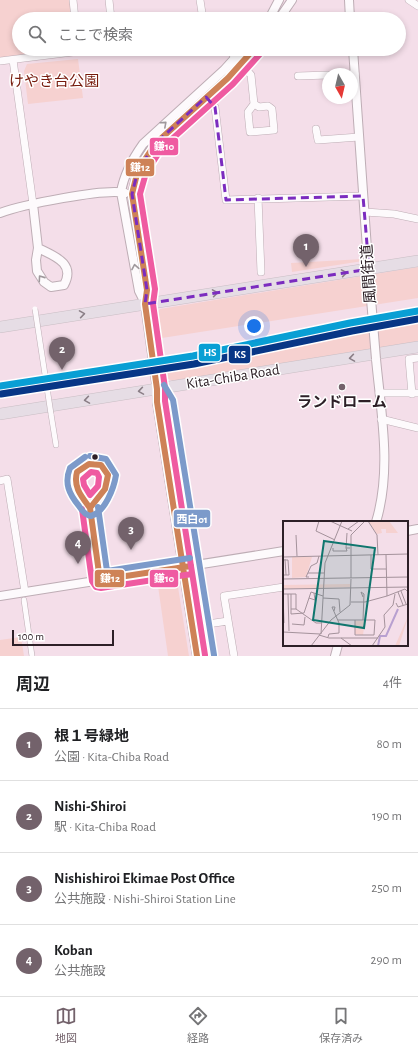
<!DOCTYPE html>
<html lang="ja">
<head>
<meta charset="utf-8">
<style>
  body { margin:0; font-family:"Alegreya Sans","Noto Sans JP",sans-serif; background:#f2f2f2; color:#202124 }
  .compass { position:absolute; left:322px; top:68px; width:36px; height:36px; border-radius:50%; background:#fff; box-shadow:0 2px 6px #0003; rotate:172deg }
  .scale { position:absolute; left:12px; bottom:10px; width:102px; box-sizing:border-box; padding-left:4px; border:2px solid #2d2027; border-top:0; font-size:11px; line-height:14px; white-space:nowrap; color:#2d2027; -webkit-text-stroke:3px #fff; paint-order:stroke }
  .you { position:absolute; left:254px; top:326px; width:14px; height:14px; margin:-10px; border:3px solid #fff; border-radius:50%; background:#1a73e8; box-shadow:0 0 0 6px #1a73e833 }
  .badge { display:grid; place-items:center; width:26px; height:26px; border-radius:50%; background:#73626b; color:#fff; font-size:13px; font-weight:700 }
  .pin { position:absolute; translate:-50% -33px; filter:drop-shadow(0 1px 2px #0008) }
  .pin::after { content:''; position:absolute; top:21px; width:14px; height:12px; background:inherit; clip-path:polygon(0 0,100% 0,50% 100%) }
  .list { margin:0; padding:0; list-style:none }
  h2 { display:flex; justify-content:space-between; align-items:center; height:52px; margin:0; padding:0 16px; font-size:17px }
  h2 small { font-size:13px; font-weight:400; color:#757577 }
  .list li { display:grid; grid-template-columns:26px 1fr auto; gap:12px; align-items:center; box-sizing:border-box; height:72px; padding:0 16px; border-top:1px solid #e0e0e0 }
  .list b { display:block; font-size:15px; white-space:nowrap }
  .list p { margin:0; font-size:13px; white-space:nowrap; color:#757577 }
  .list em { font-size:13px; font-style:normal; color:#757577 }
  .icon { flex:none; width:22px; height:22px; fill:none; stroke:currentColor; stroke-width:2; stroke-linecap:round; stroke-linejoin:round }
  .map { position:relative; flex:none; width:418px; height:656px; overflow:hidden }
  .search { position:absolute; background:#fff; box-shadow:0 2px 6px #0003; left:12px; right:12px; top:12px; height:44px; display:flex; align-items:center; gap:10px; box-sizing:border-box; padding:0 14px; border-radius:22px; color:#757577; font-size:15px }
  .sheet { height:340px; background:#fff }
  nav { display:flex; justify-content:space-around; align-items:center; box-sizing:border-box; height:56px; border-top:1px solid #e0e0e0; background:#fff; font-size:11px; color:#757577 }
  nav a { display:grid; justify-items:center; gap:2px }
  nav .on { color:#73626b }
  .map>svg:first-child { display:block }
  .green { fill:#f6d1d0 }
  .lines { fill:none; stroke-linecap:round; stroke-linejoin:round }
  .pedestrian-casing { stroke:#beadb5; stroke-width:6 }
  .minor-casing { stroke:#beadb5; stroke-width:8 }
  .tertiary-casing { stroke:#beadb5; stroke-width:10 }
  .secondary-casing { stroke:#beadb5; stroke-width:10 }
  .trunk-casing { stroke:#c9bec4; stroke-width:12 }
  .pedestrian { stroke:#fdfafc; stroke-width:5 }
  .minor { stroke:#fdfafc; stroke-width:7 }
  .tertiary { stroke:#fdfafc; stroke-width:8 }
  .secondary { stroke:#f4eff2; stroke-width:9 }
  .trunk { stroke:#e6dde5; stroke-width:11 }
  .pedestrian-bridge-casing { stroke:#beadb5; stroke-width:6; stroke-linecap:butt }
  .tertiary-bridge-casing { stroke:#beadb5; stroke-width:10; stroke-linecap:butt }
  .pedestrian-bridge { stroke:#fdfafc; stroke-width:5 }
  .tertiary-bridge { stroke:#fdfafc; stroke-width:8 }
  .bus-1-casing { stroke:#fff; stroke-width:9 }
  .bus-2-casing { stroke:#fff; stroke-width:9 }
  .bus-3-casing { stroke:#fff; stroke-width:9 }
  .bus-1 { stroke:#ce8257; stroke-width:6 }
  .bus-2 { stroke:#ef5ba1; stroke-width:6 }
  .bus-3 { stroke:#7c9aca; stroke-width:6 }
  .rail-1-casing { stroke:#fff; stroke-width:10 }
  .rail-2-casing { stroke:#fff; stroke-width:10 }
  .rail-1 { stroke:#099fd4; stroke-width:7 }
  .rail-2 { stroke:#073686; stroke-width:7 }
  .oneway { stroke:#9f989c }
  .oneway2 { stroke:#8a7e86 }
  .marked { fill:none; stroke:#7b2cbf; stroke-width:3; stroke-dasharray:8 5; stroke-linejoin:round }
  .poi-dot { fill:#73626b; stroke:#fff; stroke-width:1.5 }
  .bus-dot { fill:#2d2027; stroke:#fff; stroke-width:1.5 }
  .labels { text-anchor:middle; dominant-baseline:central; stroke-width:3; stroke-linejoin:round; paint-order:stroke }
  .park-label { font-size:15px; fill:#771b0d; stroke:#fff }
  .street-label { font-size:15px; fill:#2d2027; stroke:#fff }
  .poi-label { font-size:15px; font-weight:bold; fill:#2d2027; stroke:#fff }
  .inset-river { fill:none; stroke:#b8a0d0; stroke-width:2 }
  .inset-road { fill:none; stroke:#a4929b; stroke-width:1 }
  .view { fill:#0f766e; fill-opacity:0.15; stroke:#0f766e; stroke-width:2 }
  .inset-edge { fill:none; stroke:#2d2027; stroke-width:2 }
  .line-badge { stroke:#fff; stroke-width:1.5 }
  .badge-label { font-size:11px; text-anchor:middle; font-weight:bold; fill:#fff }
</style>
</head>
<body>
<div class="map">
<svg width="418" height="656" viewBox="0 0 418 656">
  <rect width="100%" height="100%" fill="#f4dee9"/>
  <!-- green -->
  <path class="green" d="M0 0H70L72 19H19V49H72L0 58Z
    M78 59 83 98 28 104 24 71 27 64Z
    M363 259V261L292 272 291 263Z
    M418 267V298L162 338 158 311 160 309Z
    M418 321V342L173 381 168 379 166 366Z
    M171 583 178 587 189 656H168L158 586Z
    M21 637 24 656H0V640Z"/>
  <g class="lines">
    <defs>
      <path id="pedestrian" d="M51 414 56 445
        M24 600 32 656"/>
      <path id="minor" d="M73 0 75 19
        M109 0 111 19
        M200 0 202 13 205 19
        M409 0 418 6
        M228 49 251 75 254 104 248 112 250 132 274 130 272 109 268 106 259 107 254 104
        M13 60 33 204
        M0 61 97 49
        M348 74H355
        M298 76 328 75
        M206 97 215 107 226 200 363 196
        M316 129 318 140 359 137
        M258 198 261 272
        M365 212 394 214 418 219
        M379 393H418
        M412 394 409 359 418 358
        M381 419 418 428
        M0 481 7 479 25 592
        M201 625 228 621
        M234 656 224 596 284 587"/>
      <path id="tertiary" d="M349 0 350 19
        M269 19 279 0
        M279 19 292 0
        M353 49 368 263
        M33 204 38 248 36 260 37 271 44 282 51 287 64 285C76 263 54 256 38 248
        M0 213C21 205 105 188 125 193
        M145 303 139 291 121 192C124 174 133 158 143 144L224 70 243 49
        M157 389 145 304 147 290 132 194 138 170 151 150 228 78 254 49
        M376 522C392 470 381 412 376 359
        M407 531 418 529
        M0 596 284 551
        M335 656 338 645"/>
      <path id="secondary" d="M157 389 165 401 206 656
        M157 389V402L197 656"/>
      <path id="trunk" d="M0 327 418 261
        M0 414 418 347"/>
    </defs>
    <!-- pedestrian casing -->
    <use href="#pedestrian" class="pedestrian-casing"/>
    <!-- minor casing -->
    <use href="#minor" class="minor-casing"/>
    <!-- tertiary casing -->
    <use href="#tertiary" class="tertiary-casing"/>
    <!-- secondary casing -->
    <use href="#secondary" class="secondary-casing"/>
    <!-- trunk casing -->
    <use href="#trunk" class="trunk-casing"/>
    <!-- pedestrian -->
    <use href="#pedestrian" class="pedestrian"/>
    <!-- minor -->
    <use href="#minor" class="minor"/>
    <!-- tertiary -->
    <use href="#tertiary" class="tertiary"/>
    <!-- secondary -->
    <use href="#secondary" class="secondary"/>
    <!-- trunk -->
    <use href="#trunk" class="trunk"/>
    <defs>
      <path id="pedestrian-bridge" d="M35 309 51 414"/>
      <path id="tertiary-bridge" d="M368 263 376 359"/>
    </defs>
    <!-- pedestrian-bridge casing -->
    <use href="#pedestrian-bridge" class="pedestrian-bridge-casing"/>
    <!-- tertiary-bridge casing -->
    <use href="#tertiary-bridge" class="tertiary-bridge-casing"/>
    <!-- pedestrian-bridge -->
    <use href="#pedestrian-bridge" class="pedestrian-bridge"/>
    <!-- tertiary-bridge -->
    <use href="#tertiary-bridge" class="tertiary-bridge"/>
    <defs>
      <path id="bus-1" d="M89 464 101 465 108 475 105 489 90 508C81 496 73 487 77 472Z
        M90 508 100 580 191 566
        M197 656 157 402V389L145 304 147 290 132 194 138 170 156 143 228 78 254 49"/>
      <path id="bus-2" d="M91 472 97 473 99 477 98 486 90 495 84 485 83 479Z
        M82 509 92 581 96 587 101 588 192 574
        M205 655 165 401V388L153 304 155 289 140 194 146 173 162 148 233 84 260 54"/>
      <path id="bus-3" d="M164 385 173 400 214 655
        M85 457 70 468C64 483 69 494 79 506 82 511 85 515 91 516 105 512 114 488 116 475L106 459 90 456
        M98 507 107 571 190 558"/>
    </defs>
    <!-- bus-1 casing -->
    <use href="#bus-1" class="bus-1-casing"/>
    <!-- bus-2 casing -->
    <use href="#bus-2" class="bus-2-casing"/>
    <!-- bus-3 casing -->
    <use href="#bus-3" class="bus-3-casing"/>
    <!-- bus-1 -->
    <use href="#bus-1" class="bus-1"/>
    <!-- bus-2 -->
    <use href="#bus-2" class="bus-2"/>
    <!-- bus-3 -->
    <use href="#bus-3" class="bus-3"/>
    <defs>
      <path id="rail-1" d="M0 386 193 356 350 323 418 311"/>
      <path id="rail-2" d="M1 394 194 364 352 331 418 319"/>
    </defs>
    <!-- rail-1 casing -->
    <use href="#rail-1" class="rail-1-casing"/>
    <!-- rail-2 casing -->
    <use href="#rail-2" class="rail-2-casing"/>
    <!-- rail-1 -->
    <use href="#rail-1" class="rail-1"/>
    <!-- rail-2 -->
    <use href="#rail-2" class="rail-2"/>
  </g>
  <!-- one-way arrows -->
  <defs><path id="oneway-chevron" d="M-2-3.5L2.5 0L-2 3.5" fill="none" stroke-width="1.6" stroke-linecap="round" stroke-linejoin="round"/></defs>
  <g class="oneway">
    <use href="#oneway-chevron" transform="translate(164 124) rotate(-42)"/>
    <use href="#oneway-chevron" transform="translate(135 267) rotate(-100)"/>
    <use href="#oneway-chevron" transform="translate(41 278) rotate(-125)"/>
  </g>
  <g class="oneway2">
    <use href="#oneway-chevron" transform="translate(344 273) rotate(-9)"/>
    <use href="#oneway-chevron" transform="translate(215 293) rotate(-9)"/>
    <use href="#oneway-chevron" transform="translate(82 314) rotate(-9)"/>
    <use href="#oneway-chevron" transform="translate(352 358) rotate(171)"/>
    <use href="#oneway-chevron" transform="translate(141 391) rotate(171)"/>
    <use href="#oneway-chevron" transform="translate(87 400) rotate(171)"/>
  </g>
  <!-- marked area -->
  <path class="marked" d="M206 97 215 107 226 200 363 196 369 269 145 304 147 290 132 194 138 170 156 143Z"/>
  <!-- markers -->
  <circle class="poi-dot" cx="342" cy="387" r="4"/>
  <circle class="bus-dot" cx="95" cy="457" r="3.5"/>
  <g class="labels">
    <!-- park labels -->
    <g class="park-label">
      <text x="54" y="81">けやき台公園</text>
    </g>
    <!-- street labels -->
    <g class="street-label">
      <text transform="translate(369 274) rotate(-94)">風間街道</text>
      <text transform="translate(233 377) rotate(-9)">Kita-Chiba Road</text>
    </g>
    <!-- poi labels -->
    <g class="poi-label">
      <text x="342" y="402">ランドローム</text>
    </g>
  </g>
  <!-- overview -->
  <g transform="translate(283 521)">
    <rect width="125" height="125" fill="#f4dee9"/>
    <path d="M85 0H106L115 12H103V8H98L99 12 94 13ZM9 36H29L23 56 9 57ZM67 63V66L0 68V64ZM125 96 116 125H112L123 100ZM72 100H82L80 114 72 113Z" fill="#f6d1d0"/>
    <path class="inset-river" d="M95 125 97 115H103L115 88"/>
    <path class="inset-road" d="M36 0 33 10 52 19M47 0 69 10M85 0 94 14 95 34M65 8 76 0M13 14 14 35M50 27V30H64L63 27H67M63 27 64 12M88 34V48H103M103 34 104 75 122 68 125 71M0 36 125 33M2 38 3 54M0 39H5L6 54H0M25 52H41M26 56H23L28 45 34 42 36 35M68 57V14L82 0M0 58 125 56M0 68 125 66M118 70 123 83M115 71 120 84M0 73 1 102M0 73H13V88M5 73 6 110M8 73V88M26 77 32 79 31 72M40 77 56 78 57 91M68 81H82L104 75M113 82 115 86 125 83M21 92 28 71 40 75M8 93V88H13L33 102H38M8 93 21 92M55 99H92L91 114H72V99M80 99 81 73 78 71 80 76M9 103 21 104 22 96M0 111 37 113M38 113 42 42 59 0M36 114 46 117H95M45 116 46 113 56 112V102L49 86H52L51 90M58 117 69 125M28 125 48 99 67 84 68 58M89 125 102 106 101 94 110 84 112 73"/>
    <path class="view" d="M41 20 92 27 81 107 30 99Z"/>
    <rect width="125" height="125" class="inset-edge"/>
  </g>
  <g class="line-badge">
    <rect x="149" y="137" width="30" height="19" rx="4" fill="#ef5ba1"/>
    <rect x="125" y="158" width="30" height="19" rx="4" fill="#ce8257"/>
    <rect x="198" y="343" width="23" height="19" rx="4" fill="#099fd4"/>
    <rect x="228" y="345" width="23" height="19" rx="4" fill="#073686"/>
    <rect x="173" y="509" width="38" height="19" rx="4" fill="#7c9aca"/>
    <rect x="149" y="569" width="30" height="19" rx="4" fill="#ef5ba1"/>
    <rect x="94" y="569" width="31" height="19" rx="4" fill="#ce8257"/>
  </g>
  <g class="badge-label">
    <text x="164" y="150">鎌10</text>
    <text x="140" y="171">鎌12</text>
    <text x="210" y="356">HS</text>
    <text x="240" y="358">KS</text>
    <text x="192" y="523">西白01</text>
    <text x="164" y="582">鎌10</text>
    <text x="110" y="582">鎌12</text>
  </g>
</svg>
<svg class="compass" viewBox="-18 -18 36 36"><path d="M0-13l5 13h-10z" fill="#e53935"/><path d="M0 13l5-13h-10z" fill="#757577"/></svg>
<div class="scale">100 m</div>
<div class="you"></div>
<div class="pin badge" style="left:306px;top:267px">1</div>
<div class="pin badge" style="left:62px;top:370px">2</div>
<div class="pin badge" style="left:131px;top:550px">3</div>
<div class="pin badge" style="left:78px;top:564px">4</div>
<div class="search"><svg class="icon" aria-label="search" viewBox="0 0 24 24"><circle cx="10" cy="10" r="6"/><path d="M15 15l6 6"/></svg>ここで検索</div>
</div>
<section class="sheet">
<h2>周辺<small>4件</small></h2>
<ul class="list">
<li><span class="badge">1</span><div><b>根１号緑地</b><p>公園 · Kita-Chiba Road</p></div><em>80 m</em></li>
<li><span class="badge">2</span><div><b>Nishi-Shiroi</b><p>駅 · Kita-Chiba Road</p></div><em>190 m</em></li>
<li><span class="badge">3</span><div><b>Nishishiroi Ekimae Post Office</b><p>公共施設 · Nishi-Shiroi Station Line</p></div><em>250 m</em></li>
<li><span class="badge">4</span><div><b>Koban</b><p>公共施設</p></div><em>290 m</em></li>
</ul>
</section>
<nav>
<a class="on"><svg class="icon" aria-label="map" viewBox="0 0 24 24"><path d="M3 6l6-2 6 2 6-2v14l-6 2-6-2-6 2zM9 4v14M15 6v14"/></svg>地図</a>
<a><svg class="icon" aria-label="directions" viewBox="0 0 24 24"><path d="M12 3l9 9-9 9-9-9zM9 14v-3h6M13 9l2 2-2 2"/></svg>経路</a>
<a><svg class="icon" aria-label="saved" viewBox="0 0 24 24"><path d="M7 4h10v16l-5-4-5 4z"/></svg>保存済み</a>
</nav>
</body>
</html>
